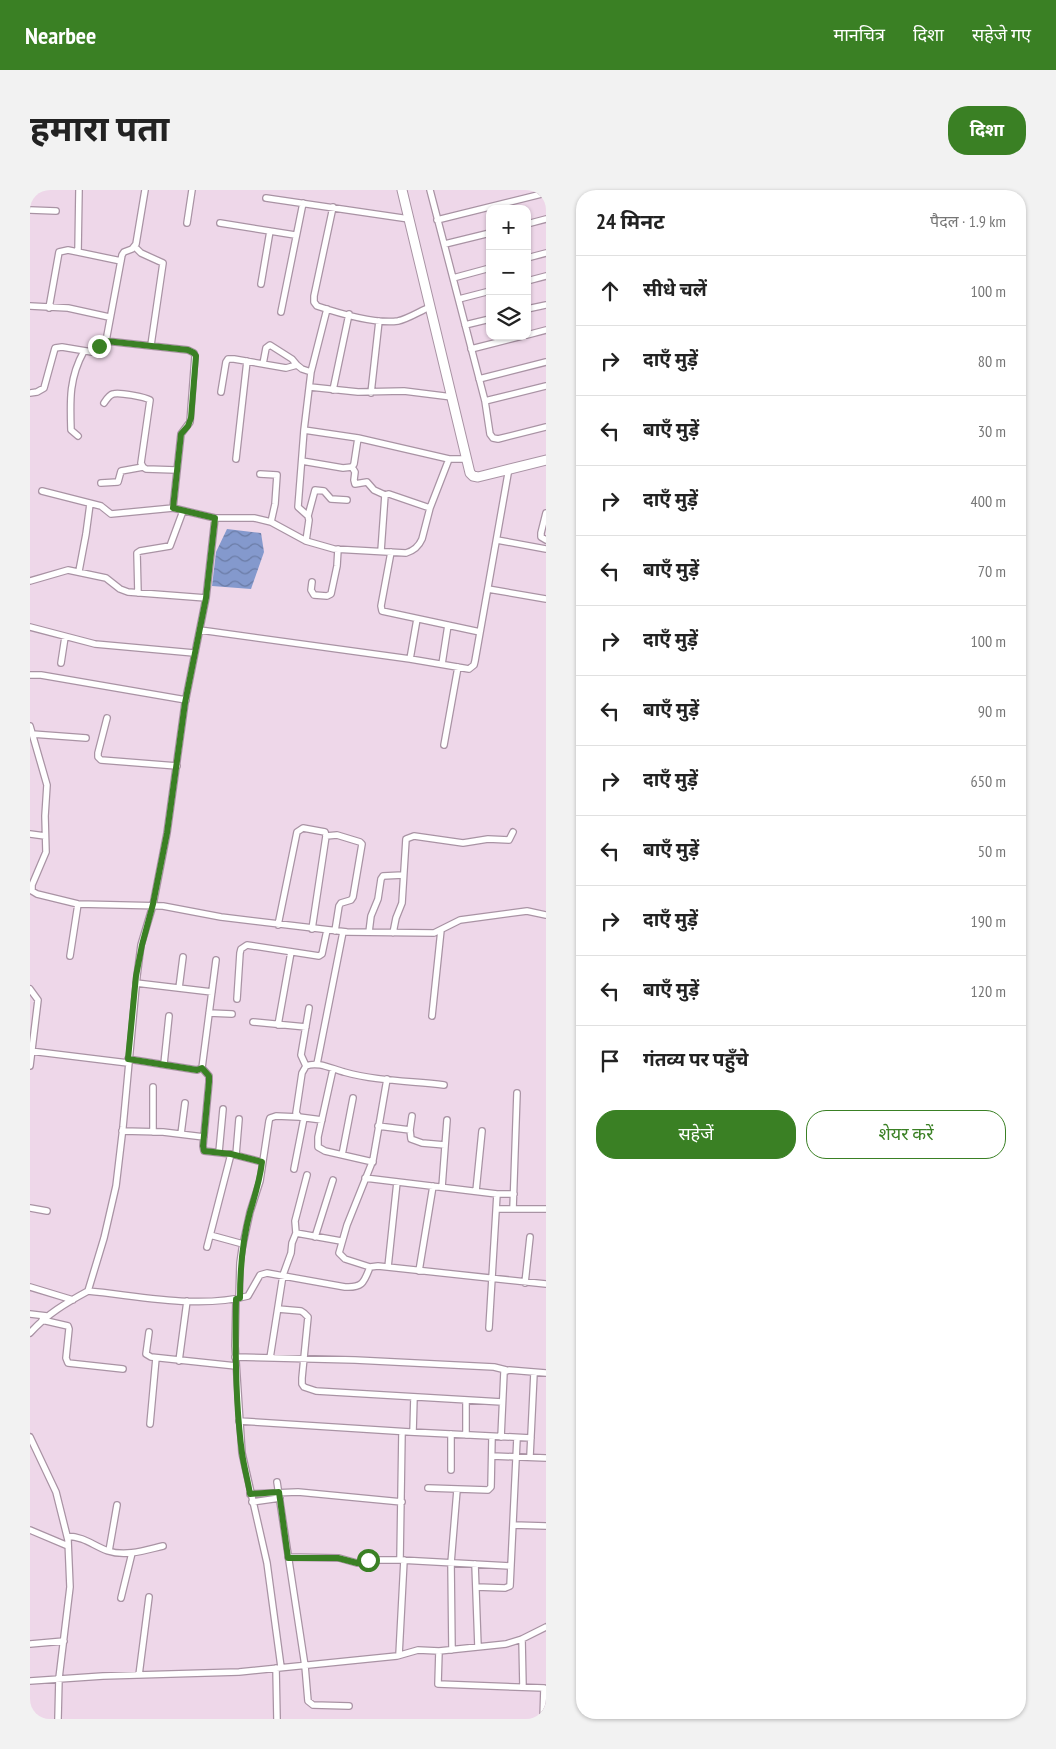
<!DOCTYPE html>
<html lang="hi">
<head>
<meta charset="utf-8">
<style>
  body { margin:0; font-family:"PT Sans Narrow","Noto Sans Devanagari",sans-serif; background:#f2f2f2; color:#222 }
  .controls { position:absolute; right:15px; top:15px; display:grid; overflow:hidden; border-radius:10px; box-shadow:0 1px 4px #0004 }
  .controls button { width:45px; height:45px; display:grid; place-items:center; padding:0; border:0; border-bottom:1px solid #e0e0e0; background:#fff; color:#222; font:25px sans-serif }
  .stop { position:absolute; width:15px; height:15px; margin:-11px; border:4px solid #3a8024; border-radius:50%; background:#fff }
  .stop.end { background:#3a8024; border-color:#fff; box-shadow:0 1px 5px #0008 }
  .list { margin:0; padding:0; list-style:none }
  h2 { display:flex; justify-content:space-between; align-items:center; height:65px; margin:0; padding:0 20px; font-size:21px }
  h2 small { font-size:16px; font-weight:400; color:#767676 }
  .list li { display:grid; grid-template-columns:32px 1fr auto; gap:15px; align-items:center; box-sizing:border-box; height:70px; padding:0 20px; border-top:1px solid #e0e0e0 }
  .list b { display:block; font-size:19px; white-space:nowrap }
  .list em { font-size:16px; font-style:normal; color:#767676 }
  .actions { display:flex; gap:10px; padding:15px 20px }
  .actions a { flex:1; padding:11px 0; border:1px solid #3a8024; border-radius:20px; text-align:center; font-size:18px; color:#3a8024 }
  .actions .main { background:#3a8024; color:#fff }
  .icon { flex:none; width:28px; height:28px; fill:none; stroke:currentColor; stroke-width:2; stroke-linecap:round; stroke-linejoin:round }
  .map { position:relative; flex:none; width:516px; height:1529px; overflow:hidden; border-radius:20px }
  header { display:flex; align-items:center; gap:30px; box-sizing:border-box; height:70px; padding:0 25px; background:#3a8024; color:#fff }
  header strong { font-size:24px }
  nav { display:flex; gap:28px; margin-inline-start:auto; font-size:18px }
  .intro { display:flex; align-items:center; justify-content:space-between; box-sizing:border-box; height:120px; padding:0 30px }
  h1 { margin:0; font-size:35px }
  .button { padding:12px 22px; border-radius:20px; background:#3a8024; color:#fff; font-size:18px; font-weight:700 }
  main { display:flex; gap:30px; padding:0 30px }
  aside { flex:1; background:#fff; border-radius:20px; box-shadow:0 1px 4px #0004 }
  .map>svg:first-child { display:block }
  .water { fill:url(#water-waves) }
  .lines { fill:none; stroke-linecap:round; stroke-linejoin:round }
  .street-casing { stroke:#a993a4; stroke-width:8 }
  .secondary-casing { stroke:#a993a4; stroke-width:11 }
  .street { stroke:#fff; stroke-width:5.5 }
  .secondary { stroke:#fff; stroke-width:9 }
  .route { stroke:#3a8024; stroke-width:6 }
</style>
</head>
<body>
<header>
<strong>Nearbee</strong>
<nav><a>मानचित्र</a><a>दिशा</a><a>सहेजे गए</a></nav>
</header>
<div class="intro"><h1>हमारा पता</h1><a class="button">दिशा</a></div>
<main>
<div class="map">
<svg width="516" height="1529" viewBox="0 0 516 1529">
  <defs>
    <pattern id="water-waves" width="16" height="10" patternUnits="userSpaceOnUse" patternTransform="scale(1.25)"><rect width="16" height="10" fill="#8499cd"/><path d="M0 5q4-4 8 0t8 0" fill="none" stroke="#6b7ca6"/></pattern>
  </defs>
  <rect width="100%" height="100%" fill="#eed7e9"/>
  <!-- water -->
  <path class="water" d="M197 339 231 343 234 362 221 399 182 396 186 362Z"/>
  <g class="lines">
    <defs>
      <path id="street" d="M400 0 455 211 460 244 463 248 468 249 516 237
        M236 8 379 29
        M303 17 284 106V112L287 116C308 123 346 134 368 131 378 129 390 121 400 117
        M0 20 26 21
        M407 30 516 3
        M157 33 162 0
        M190 33 265 45
        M497 34 516 29
        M415 54 460 43
        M105 57 111 63 133 73 121 155
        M48 62 49 0
        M497 68 516 63
        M423 88 460 78
        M497 91 516 86
        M231 94 240 41
        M429 109 460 101
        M0 116 38 118 79 127
        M19 118 29 62 38 60 91 71
        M497 119 516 115
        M251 122 273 13
        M435 135 460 129
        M497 145 516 140
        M76 151 158 160 164 163 165 166 160 232 151 244 143 318
        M441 159 492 146
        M233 174 236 158 240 155 262 169 267 175
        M449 189 516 172
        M280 197 328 202 374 201 422 207
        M303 200 319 124
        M191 202 196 172 198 169H204L256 178 267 175 272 179 281 182
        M0 203 7 202 14 198 25 158 32 157 62 162 76 151 92 65 94 62 102 59 106 54 115 0
        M341 203 349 131
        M455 211 516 196
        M74 213C76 210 79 205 83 204 89 202 115 207 120 210L111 273 113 277 116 279 146 280
        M274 240 328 248 419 269H436
        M48 246 41 240C40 210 39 188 54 161
        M206 269 217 171
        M272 271 313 278 322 277 324 274 328 248
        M322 277 325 282 324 290 325 294 337 292 344 300 355 305
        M230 284 247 285 245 314 241 332
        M71 293 88 292 91 281 113 277
        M12 301 71 316 81 324 143 318 185 328H224L241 332 276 351 304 359 376 363C383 361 389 356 392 349L400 318 419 269
        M516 323 511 343V347L516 350
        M278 326 285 300 294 301 301 309 317 310
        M467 350 516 359
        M276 351 279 330 278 326 268 317 274 240 281 182 297 119
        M351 361 355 305 359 304 400 318
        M361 362 351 416 352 421 450 442
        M49 381 56 344 60 314
        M0 391 38 380 76 388 90 399 98 402 176 408
        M282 392 281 400 284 405 297 406 301 404 307 376 308 359
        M458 399 516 409
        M108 403 107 363 110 361 140 356 153 321
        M0 437 65 454 164 463
        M170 440 380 469 439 479 444 475 445 471 479 278
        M380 469 387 429
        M31 473 35 447
        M412 474 418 435
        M0 485H11L156 510
        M77 528 68 563V567L71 570 147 576
        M0 536 17 595 15 626 16 662 2 695V701L7 704 48 714 133 716 191 727 317 742 404 743 430 730 497 721 516 725
        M2 544 56 548
        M414 555 428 477
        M0 644 15 646
        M296 646 307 645 330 652 332 654 323 707 321 710 311 713 309 716 305 741
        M248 735 267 642 273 638 295 642 296 646 282 739
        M339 742 341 726 348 709 351 689 353 686 373 685
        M363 743 366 728 372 713 376 649 384 646 433 653 458 649 479 650 483 642
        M40 766 48 714
        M106 793 182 802
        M149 798 153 767
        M0 799 8 810 0 876
        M207 809 210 763 211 759 217 755 289 766 292 764 297 740
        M179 823 202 824
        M402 826 411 740
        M223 832 276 837
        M248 835 261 762
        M0 861 98 873
        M98 869 167 880 172 878 186 770
        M134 874 139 826
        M287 874 313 742
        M276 876 271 865 279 818
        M172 878 179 886V892L173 956 174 961 201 964 232 972
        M303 879 288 947V957L295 961 343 972
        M123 897V942
        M382 926 380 940 381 949 392 953 415 955
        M292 930 269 927 266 923 272 883 276 876C288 871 302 879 314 882 346 891 381 891 414 895
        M348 936 380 940
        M92 941 133 942 174 947
        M151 944 155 913
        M189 962 193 919
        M206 965 209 929
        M312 965 323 908
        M264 979 274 928
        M277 985 265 1031 266 1043 311 1051
        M335 988 467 1004H484
        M412 997 417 930
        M446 1001 452 941
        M0 1018 17 1021
        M467 1019H516
        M483 1019 487 903
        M180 1045 213 1054
        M285 1047 303 990
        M177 1057 201 964
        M340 1077 315 1069 309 1063 317 1035 343 970 357 889
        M358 1077 367 992
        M389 1081 403 996
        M495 1093 500 1047
        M0 1097 43 1110
        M58 1101C110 1106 168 1119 218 1106L230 1085 237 1083 315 1097C333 1098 334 1092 340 1077L348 1076 516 1094
        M209 1108 210 1073 212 1059 220 1022 230 991 239 931 240 928 246 926 269 927
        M206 1109 205 1156 212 1263 237 1373 251 1477
        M248 1119 271 1121 274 1123 278 1127 272 1188V1194L274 1197 286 1201 472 1212
        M0 1124 17 1126
        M12 1130 38 1136 39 1139 36 1168 38 1173 93 1179
        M459 1138 467 1004
        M119 1142 116 1164 121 1167 206 1176
        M0 1143C17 1124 36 1113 58 1101L74 1048 86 996 93 937 107 786 111 755 123 715 137 643 155 513 176 408 185 328
        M205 1167 325 1170 464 1177 476 1180
        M240 1168 253 1085 261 1063 262 1053 266 1043
        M149 1171 157 1111
        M209 1231 380 1242 501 1248
        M120 1234 126 1168
        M383 1242 384 1207
        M421 1244V1280
        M436 1245V1210
        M0 1247 26 1302 38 1350 40 1397 29 1488 28 1529
        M471 1247 474 1182 479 1180 516 1183
        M462 1266 516 1268
        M500 1266 504 1183
        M247 1292 275 1476 278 1511 283 1515 319 1516
        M398 1298 458 1300 461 1297 462 1247
        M220 1304 268 1302 372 1312
        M222 1312 250 1308
        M483 1335 516 1336
        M0 1340 38 1356
        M37 1346C55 1347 62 1355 78 1361 96 1367 116 1360 133 1356
        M79 1361 87 1315
        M258 1367 309 1368 327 1373 344 1370H370L481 1376
        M370 1370 372 1242
        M445 1374 448 1457
        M446 1397 475 1398 480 1396 487 1248
        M91 1408 102 1363
        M492 1449 493 1497
        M0 1454 34 1451
        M422 1460 421 1373 427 1300
        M409 1461 476 1454 492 1449 516 1437
        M369 1465 374 1370
        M246 1478 247 1529
        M109 1485 119 1407
        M0 1491 73 1486 209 1482 367 1466 388 1460 409 1461 408 1494 514 1498 513 1529"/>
      <path id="secondary" d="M372 0 440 283 443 286 448 287 516 270"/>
    </defs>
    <!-- street casing -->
    <use href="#street" class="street-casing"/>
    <!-- secondary casing -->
    <use href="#secondary" class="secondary-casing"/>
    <!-- street -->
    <use href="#street" class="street"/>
    <!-- secondary -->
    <use href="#secondary" class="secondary"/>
  </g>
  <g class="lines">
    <!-- route -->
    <path class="route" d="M69 156 76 151 158 160 164 163 166 166 161 228 158 236 151 244 143 318 185 328 176 408 155 513 137 643 123 714 112 755 106 786 98 869 167 880 172 878 179 886V892L173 956 174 961 201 964 232 972C230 990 225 1005 220 1022 212 1052 210 1077 210 1108L206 1109C205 1160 205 1212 212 1263 214 1277 218 1291 220 1304L249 1302 258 1368H308L327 1373 338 1370"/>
  </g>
</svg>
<div class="controls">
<button>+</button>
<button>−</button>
<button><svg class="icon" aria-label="layers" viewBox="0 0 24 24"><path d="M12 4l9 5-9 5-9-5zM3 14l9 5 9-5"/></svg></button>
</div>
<div class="stop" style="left:338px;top:1370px"></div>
<div class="stop end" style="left:69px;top:156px"></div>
</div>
<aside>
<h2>24 मिनट<small>पैदल · 1.9 km</small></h2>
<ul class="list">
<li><svg class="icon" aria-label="ahead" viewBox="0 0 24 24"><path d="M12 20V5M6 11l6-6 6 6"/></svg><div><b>सीधे चलें</b></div><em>100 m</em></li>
<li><svg class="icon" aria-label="right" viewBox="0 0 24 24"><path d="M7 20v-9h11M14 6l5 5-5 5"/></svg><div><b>दाएँ मुड़ें</b></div><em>80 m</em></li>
<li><svg class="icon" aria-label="left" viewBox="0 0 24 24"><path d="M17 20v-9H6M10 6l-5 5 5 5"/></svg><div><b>बाएँ मुड़ें</b></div><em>30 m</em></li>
<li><svg class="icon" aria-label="right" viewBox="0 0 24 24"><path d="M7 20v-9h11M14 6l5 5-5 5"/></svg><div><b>दाएँ मुड़ें</b></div><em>400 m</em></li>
<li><svg class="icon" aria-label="left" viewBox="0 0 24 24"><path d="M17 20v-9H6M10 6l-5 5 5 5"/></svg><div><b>बाएँ मुड़ें</b></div><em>70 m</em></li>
<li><svg class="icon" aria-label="right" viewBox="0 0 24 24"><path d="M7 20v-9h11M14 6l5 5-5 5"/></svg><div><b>दाएँ मुड़ें</b></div><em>100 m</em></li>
<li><svg class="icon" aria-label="left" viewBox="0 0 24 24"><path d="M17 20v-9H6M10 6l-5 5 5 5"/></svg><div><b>बाएँ मुड़ें</b></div><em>90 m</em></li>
<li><svg class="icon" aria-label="right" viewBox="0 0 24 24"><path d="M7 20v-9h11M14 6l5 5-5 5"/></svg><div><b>दाएँ मुड़ें</b></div><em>650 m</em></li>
<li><svg class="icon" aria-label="left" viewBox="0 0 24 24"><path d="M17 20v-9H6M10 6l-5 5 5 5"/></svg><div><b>बाएँ मुड़ें</b></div><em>50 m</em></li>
<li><svg class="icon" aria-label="right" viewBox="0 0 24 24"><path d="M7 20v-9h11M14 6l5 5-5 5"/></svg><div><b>दाएँ मुड़ें</b></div><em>190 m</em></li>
<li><svg class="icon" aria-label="left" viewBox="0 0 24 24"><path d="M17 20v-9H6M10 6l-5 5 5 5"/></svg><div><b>बाएँ मुड़ें</b></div><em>120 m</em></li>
<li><svg class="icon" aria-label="arrive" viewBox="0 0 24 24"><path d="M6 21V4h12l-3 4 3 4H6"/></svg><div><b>गंतव्य पर पहुँचे</b></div></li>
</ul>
<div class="actions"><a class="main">सहेजें</a><a>शेयर करें</a></div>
</aside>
</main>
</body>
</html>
